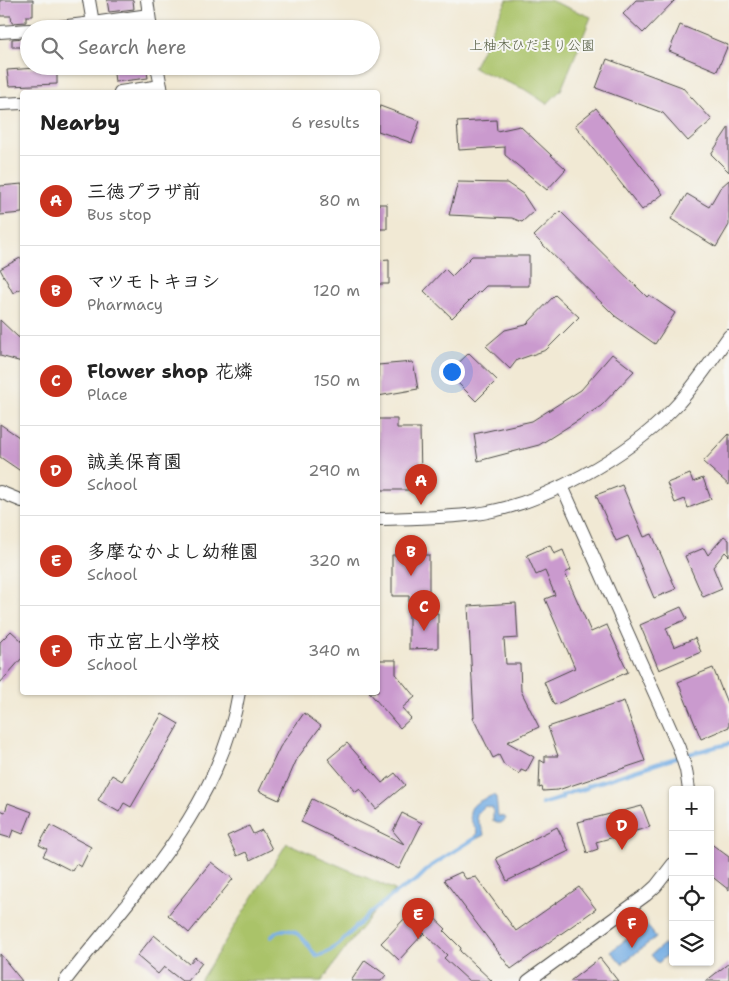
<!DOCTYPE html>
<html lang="en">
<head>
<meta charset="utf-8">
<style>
  body { margin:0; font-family:"Shantell Sans","Klee One",sans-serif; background:#f6f6f6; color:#222 }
  .controls { position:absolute; right:15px; bottom:15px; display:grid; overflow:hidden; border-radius:5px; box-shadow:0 1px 4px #0004 }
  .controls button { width:45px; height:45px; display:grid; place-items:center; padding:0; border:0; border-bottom:1px solid #e0e0e0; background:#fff; color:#222; font:25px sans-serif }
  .you { position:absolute; left:451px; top:371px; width:18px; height:18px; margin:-12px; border:4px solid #fff; border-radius:50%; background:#1a73e8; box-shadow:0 0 0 8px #1a73e833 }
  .badge { display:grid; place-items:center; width:32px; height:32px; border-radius:50%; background:#c8321e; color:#fff; font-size:16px; font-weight:700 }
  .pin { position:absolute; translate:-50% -41px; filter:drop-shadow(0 1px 2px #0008) }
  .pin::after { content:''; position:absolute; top:26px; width:18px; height:15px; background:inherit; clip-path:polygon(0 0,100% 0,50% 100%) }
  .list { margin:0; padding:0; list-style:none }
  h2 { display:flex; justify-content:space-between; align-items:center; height:65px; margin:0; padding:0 20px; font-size:21px }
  h2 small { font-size:16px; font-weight:400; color:#767676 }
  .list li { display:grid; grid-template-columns:32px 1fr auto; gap:15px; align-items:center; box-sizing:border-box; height:90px; padding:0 20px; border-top:1px solid #e0e0e0 }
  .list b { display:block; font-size:19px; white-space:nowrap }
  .list p { margin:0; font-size:16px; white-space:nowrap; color:#767676 }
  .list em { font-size:16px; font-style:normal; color:#767676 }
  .icon { flex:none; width:28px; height:28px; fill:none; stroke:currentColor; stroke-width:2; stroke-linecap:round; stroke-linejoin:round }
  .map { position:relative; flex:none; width:729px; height:981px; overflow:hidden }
  .search { position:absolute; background:#fff; box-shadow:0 1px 4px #0004; left:20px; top:20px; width:360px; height:55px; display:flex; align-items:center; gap:12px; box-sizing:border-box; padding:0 18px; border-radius:28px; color:#767676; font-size:19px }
  .panel { position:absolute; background:#fff; box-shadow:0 1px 4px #0004; left:20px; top:90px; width:360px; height:605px; border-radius:5px }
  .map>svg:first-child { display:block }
  .green { fill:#aac369; stroke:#6a774a }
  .water { fill:#75ade4; stroke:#506c88 }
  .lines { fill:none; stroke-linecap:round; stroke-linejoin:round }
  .stream { stroke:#75ade4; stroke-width:4 }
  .building { fill:#ca9ace }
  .minor-casing { stroke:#494844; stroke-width:14 }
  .minor { stroke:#fff; stroke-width:12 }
  .labels { text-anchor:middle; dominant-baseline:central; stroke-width:4; stroke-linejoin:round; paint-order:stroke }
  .park-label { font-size:14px; fill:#51593e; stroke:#f6f6f2 }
</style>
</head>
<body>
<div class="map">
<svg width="729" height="981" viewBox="0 0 729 981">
  <rect width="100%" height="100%" fill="#f6f6f2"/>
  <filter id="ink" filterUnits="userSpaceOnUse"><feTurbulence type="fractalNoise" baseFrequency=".02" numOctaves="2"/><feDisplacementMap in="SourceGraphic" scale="10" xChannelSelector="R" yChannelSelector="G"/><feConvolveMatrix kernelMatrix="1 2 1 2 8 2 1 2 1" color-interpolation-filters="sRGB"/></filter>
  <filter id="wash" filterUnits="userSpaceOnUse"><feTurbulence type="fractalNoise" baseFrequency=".0096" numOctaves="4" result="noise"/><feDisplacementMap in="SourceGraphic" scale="20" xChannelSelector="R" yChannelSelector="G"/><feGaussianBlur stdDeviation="1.12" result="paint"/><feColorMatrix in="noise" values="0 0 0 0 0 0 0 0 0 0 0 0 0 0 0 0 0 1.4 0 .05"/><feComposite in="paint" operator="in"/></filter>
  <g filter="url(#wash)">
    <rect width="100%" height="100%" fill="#f1e9d4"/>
    <!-- green -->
    <path class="green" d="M507 0H549L591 17 561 90 547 104 524 89 473 68Z
      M287 843 395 890C367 918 345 949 322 981H200Z"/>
    <!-- water -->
    <path class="water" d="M493 795 496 797 498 816 505 817 506 819 501 823H497L493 821V808L485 806 477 814C476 822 483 827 484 835L476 839 474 836 477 833C476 827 471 823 470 817 468 803 483 800 493 795Z
      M646 924 656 937 622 964 611 951Z
      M664 944 671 952 658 963 651 955Z"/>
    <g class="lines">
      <!-- stream -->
      <path class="stream" d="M542 804 562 798V796L576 790 578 791 587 788V786C635 772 680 754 729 744
        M271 937C284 924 297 930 307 944 311 949 312 953 318 956L326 953 338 945 369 914 398 891 417 880 431 866 475 838"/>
    </g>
    <g id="blocks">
      <!-- building -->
      <path class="building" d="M0 0H33V16H26V22L12 23 11 16H0Z
        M107 0H133L134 9 109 12Z
        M636 0H675L643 33 623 14Z
        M680 25 728 45 717 71 669 51Z
        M26 38V47H12V39Z
        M607 59 682 87 712 120 688 141 663 113 596 88Z
        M36 66H57V84L9 86 7 70 36 68Z
        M113 66H146L148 78 115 82Z
        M380 106 420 121 412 143 378 131V112Z
        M596 108 663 194 642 210 575 125Z
        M496 120 497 131 520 126 566 169 547 190 505 155V147L459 150 457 122Z
        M729 127V172L711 154Z
        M729 180V225L716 247 671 219 687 194 709 207 720 188Z
        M458 182 507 183 523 194 534 211 522 222 512 218 449 215Z
        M22 184V213L0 215V186Z
        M378 204H387V229H378Z
        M560 211 647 297 649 295 675 313 655 344 615 316 534 236Z
        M472 256H529V286H486L480 292 479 291 452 318 424 291 445 269 452 276Z
        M22 257V288L13 293 0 269Z
        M389 259V284H378V260Z
        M555 295 579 317 546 350 517 360 510 369 486 346 505 330 526 325Z
        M0 320 18 337 22 338V362L0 356Z
        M469 353 497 380 476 401 448 373Z
        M612 354 634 371 601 406 539 445 478 461 474 434 532 421 581 390Z
        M413 362 418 389 378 396V365Z
        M378 419H397V428H420L421 477H411V490H378Z
        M0 424 22 439V472L0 457Z
        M729 434V485L703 462Z
        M690 474 693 482 703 478 711 499 688 508 685 499 675 503 667 483Z
        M622 485 644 537 652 534 676 589 654 598 628 536 616 541 596 495Z
        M724 536 729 540V556L725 552 713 567 722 589 703 597 685 556 704 548 708 555Z
        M550 545 554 554 563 550 571 570 565 573 591 632 607 625 628 672 554 705 544 682 575 668 545 599 555 595 545 571 536 575 527 555Z
        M392 555H429V613H438V648L409 649V596H392Z
        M516 603 518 638 504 639 506 664H520L521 691 539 727 507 742 534 757 526 772 521 770 519 774 504 765 499 755 493 758 473 718 474 717 468 606Z
        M681 607 687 619 666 628 674 647 695 638 701 652 659 670 640 625Z
        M11 631 22 641V658L0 683V642Z
        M378 660H396V674L415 697 402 708 411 718 400 728 369 692H378Z
        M713 668 729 708V727L701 739 678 682Z
        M624 701 645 761 558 790 543 791 542 787 539 788 540 760 545 763V756H558L548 727Z
        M304 713 321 726 297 759 279 800 259 791 280 747Z
        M162 714 179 724 131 807 124 803 119 812 98 800 112 775 122 781Z
        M347 743 382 783 395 773 405 785 376 809 360 789 356 792 328 759Z
        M312 799 404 844 393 831 402 813 422 823 399 869 301 822Z
        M8 803 32 812 23 834 13 830 10 838 0 835V810L5 812Z
        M642 806 650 827 596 842 598 849 587 853 578 822Z
        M50 825 91 847 81 867 76 864 72 871 43 856 47 849 39 845Z
        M249 826 253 834 262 830 272 849 250 860 246 852 237 856 227 836Z
        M557 827 569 851 507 881 496 858Z
        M710 843 729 857V890L710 875Z
        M211 862 233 879 189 933 168 915Z
        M461 872 466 879 476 877 516 931 579 887 596 909 511 969 444 880Z
        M422 906 446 929 444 931 461 948 460 951 492 981H469L444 958 447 955 424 933 399 960 381 943 409 914 412 917Z
        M154 935 189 964 195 957 202 963 188 981H182L164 967 158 974 137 956Z
        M0 954 22 981H0Z
        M600 958 618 981H570Z
        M365 960 386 975 381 981H351Z
        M729 963V981H706Z"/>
    </g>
  </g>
  <g filter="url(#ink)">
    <use href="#blocks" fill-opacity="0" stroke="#494844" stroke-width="1"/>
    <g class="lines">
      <defs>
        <path id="minor" d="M147 0 151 29
          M93 23 149 15
          M42 29 93 23 89 0
          M0 32 29 30
          M157 66 162 92
          M120 92 161 86
          M0 104 22 103
          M562 486 679 748 686 770 689 790
          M0 492 22 501
          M378 519C410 518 444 518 476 514 542 505 628 456 674 408 695 386 711 361 729 336
          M65 981C133 893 221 807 239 692
          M528 981 646 895 656 886 673 864"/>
      </defs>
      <!-- minor casing -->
      <use href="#minor" class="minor-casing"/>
      <!-- minor -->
      <use href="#minor" class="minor"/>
    </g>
  </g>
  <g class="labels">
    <!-- park labels -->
    <g class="park-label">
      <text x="532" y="45">上柚木ひだまり公園</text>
    </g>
  </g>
</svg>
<div class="controls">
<button>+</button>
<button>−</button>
<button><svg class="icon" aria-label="locate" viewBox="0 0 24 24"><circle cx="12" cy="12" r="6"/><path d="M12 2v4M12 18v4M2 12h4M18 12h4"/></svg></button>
<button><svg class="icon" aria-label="layers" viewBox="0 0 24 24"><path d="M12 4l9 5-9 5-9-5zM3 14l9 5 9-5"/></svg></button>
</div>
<div class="you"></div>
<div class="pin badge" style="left:421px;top:505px">A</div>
<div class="pin badge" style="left:411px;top:576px">B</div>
<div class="pin badge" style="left:424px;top:631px">C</div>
<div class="pin badge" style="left:622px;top:850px">D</div>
<div class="pin badge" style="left:418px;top:939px">E</div>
<div class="pin badge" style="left:632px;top:948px">F</div>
<div class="search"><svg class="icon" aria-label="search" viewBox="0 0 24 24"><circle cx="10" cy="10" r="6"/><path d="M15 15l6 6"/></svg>Search here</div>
<section class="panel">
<h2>Nearby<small>6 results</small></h2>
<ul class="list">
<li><span class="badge">A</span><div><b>三徳プラザ前</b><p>Bus stop</p></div><em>80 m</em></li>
<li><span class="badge">B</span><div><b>マツモトキヨシ</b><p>Pharmacy</p></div><em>120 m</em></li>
<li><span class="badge">C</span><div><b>Flower shop 花燐</b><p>Place</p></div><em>150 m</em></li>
<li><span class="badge">D</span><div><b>誠美保育園</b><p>School</p></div><em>290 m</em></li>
<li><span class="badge">E</span><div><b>多摩なかよし幼稚園</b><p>School</p></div><em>320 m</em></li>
<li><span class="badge">F</span><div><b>市立宮上小学校</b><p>School</p></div><em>340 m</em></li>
</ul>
</section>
</div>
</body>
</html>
